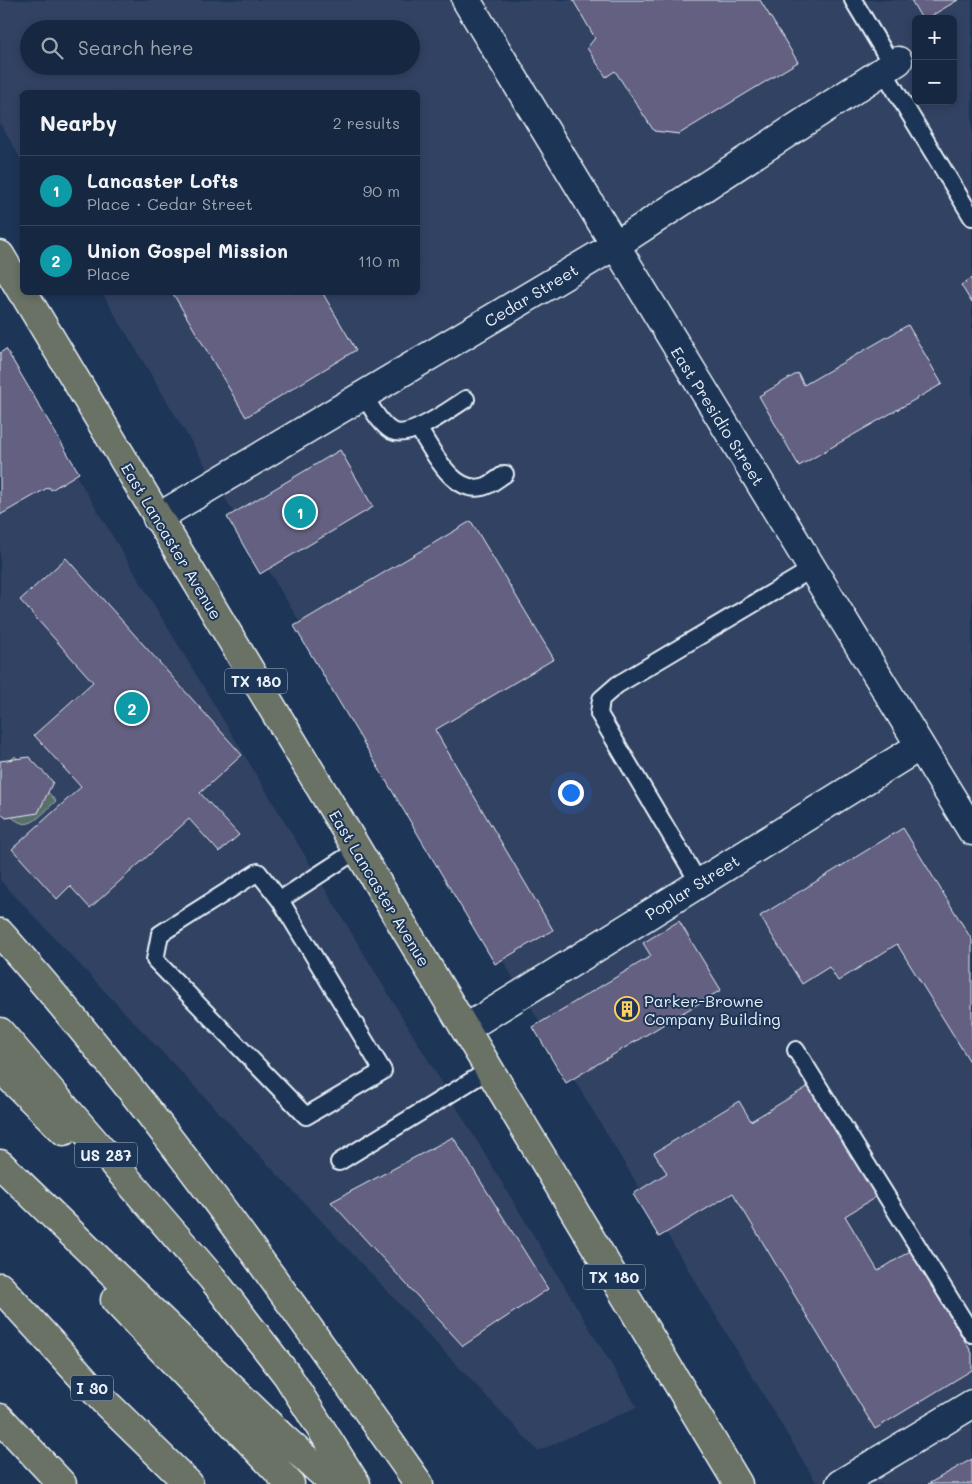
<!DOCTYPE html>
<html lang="en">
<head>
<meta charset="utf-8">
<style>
  body { margin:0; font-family:Mali,sans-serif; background:#1f3048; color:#f1f3f6 }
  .controls { position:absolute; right:15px; top:15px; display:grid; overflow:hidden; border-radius:8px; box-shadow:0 2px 8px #0003 }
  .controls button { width:45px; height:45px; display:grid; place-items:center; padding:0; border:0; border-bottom:1px solid #35445a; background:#162841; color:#f1f3f6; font:25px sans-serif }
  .you { position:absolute; left:570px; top:792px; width:18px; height:18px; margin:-12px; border:4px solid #fff; border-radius:50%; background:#1a73e8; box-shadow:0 0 0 8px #1a73e833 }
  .badge { display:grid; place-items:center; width:32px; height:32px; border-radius:50%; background:#ffd166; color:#fff; font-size:16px; font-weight:700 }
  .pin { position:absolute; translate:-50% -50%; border:2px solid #fff; box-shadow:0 1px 5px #0006 }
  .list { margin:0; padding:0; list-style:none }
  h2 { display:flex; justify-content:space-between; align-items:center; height:65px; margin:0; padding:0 20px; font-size:21px }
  h2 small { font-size:16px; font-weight:400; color:#9ea6b1 }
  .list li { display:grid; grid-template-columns:32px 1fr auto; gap:15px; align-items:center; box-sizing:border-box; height:70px; padding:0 20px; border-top:1px solid #35445a }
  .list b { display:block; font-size:19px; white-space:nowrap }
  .list p { margin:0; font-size:16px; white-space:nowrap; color:#9ea6b1 }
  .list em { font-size:16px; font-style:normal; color:#9ea6b1 }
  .icon { flex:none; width:28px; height:28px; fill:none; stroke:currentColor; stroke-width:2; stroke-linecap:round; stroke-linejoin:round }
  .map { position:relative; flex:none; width:972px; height:1484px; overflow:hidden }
  .search { position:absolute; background:#162841; box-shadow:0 2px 8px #0003; left:20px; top:20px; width:400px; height:55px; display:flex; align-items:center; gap:12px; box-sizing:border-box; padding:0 18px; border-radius:28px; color:#9ea6b1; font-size:19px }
  .panel { position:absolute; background:#162841; box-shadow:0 2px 8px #0003; left:20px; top:90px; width:400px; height:205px; border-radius:8px }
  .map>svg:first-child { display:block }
  .built { fill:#324264; fill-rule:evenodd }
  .green { fill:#596f6a; stroke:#a0b0b1 }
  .building { fill:#636181; stroke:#e8f1f8 }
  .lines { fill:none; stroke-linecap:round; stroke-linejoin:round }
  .lane-casing { stroke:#e8f1f8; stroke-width:20 }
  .street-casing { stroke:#e8f1f8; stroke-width:31 }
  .primary-casing { stroke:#e8f1f8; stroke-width:31 }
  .highway-casing { stroke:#e8f1f8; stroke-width:31 }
  .lane { stroke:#1d3557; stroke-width:16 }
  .street { stroke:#1d3557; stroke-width:28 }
  .primary { stroke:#6a7266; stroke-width:28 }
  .highway { stroke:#6a7266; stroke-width:28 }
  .labels { text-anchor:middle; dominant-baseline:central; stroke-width:4; stroke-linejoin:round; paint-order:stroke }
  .shield { fill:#1d3557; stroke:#abb9c8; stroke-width:1 }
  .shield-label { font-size:15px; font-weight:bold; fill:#e8f1f8 }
  .street-label { font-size:16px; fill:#e8f1f8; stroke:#1d3557 }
  .poi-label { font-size:16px; fill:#e8f1f8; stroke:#1d3557; text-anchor:start }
</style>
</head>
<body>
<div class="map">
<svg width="972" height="1484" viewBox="0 0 972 1484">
  <rect width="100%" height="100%" fill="#1d3557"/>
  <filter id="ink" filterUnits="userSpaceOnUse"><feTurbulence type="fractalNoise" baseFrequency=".02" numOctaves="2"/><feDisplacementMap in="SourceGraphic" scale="10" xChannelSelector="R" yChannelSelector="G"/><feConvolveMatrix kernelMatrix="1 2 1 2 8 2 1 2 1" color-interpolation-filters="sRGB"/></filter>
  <g filter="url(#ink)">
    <!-- built -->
    <path class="built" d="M0 0H972V1484H817L102 293 418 292V92H22V161L0 123ZM916 19H953V101H916ZM29 29H411V66H29Z
      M0 349 637 1407 538 1451 0 880Z"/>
    <!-- green -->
    <path class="green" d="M15 756 56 801C31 825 26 835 0 805V771Z"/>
    <!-- building -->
    <path class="building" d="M573 0H760L798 62 679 134 654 131 615 71 606 77 587 48 595 38Z
      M911 0H958L926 19H922Z
      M972 278V303L961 285Z
      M172 292H322L356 350 246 417Z
      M908 325 942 384 799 466 759 396 798 373 804 385Z
      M6 349 79 473 51 490 49 487 0 515V353Z
      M340 450 373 507 260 574 227 517Z
      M471 521 554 659 435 730 553 930 495 964 294 626Z
      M66 558 242 755 200 793 239 835 219 852 189 819 90 908 70 886 57 899 12 849 81 787 34 735 93 682 20 600Z
      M29 757 53 782 38 813 6 818 0 813V761Z
      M903 828 972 940V1065L897 944 838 981 829 967 802 984 760 916Z
      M679 921 721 990 566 1083 533 1027 651 956 643 943Z
      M814 1083 881 1194 845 1216 878 1271 910 1251 972 1353V1370L875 1429 733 1193 659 1237 633 1194 667 1173 654 1153 739 1101 751 1121Z
      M453 1137 548 1289 463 1346 331 1202Z
      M972 1459V1484H928Z"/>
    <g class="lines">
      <defs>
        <path id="lane" d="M853 0 892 65
          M883 70 972 217
          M363 394C370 405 380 425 392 431 410 440 450 409 466 399
          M418 428C432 449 452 494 482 487 490 486 498 478 505 474
          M699 883 599 714 601 699 617 685 812 569
          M280 900 258 872 160 934 155 960 306 1116 383 1071 280 900 357 850
          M796 1050 972 1334
          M339 1162 489 1070"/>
        <path id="street" d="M466 0 972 831
          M157 518 614 246 898 61
          M465 1029 920 746
          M840 1484 972 1404"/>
        <path id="primary" d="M0 255 22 292
          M23 292 738 1484"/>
        <path id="highway" d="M0 933C154 1106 286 1295 419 1484
          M0 1032 212 1278 287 1375 356 1484
          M0 1068 64 1131
          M0 1164 282 1437 334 1484
          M0 1287 105 1402 189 1484
          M115 1300 290 1484
          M0 1418 62 1484"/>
      </defs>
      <!-- lane casing -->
      <use href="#lane" class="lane-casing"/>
      <!-- street casing -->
      <use href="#street" class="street-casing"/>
      <!-- primary casing -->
      <use href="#primary" class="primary-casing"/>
      <!-- highway casing -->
      <use href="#highway" class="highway-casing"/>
      <!-- lane -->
      <use href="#lane" class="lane"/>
      <!-- street -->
      <use href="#street" class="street"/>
      <!-- primary -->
      <use href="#primary" class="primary"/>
      <!-- highway -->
      <use href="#highway" class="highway"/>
    </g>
  </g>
  <!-- icons -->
  <defs>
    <symbol id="building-ring" viewBox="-11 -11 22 22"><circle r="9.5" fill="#1d3557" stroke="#ffd166" stroke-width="1.5"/><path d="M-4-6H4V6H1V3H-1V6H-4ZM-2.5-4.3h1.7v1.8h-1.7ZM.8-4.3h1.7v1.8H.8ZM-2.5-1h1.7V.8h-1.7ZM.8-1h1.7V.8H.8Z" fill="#ffd166"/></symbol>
  </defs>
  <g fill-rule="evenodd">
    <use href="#building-ring" x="613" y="995" width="28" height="28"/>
  </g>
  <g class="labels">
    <!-- shield labels -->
    <g class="shield">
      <rect x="225" y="668.5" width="62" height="25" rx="4"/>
      <rect x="75" y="1142.5" width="62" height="25" rx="4"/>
      <rect x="583" y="1264.5" width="62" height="25" rx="4"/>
      <rect x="71" y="1375.5" width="42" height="25" rx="4"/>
    </g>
    <g class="shield-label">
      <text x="256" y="681">TX 180</text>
      <text x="106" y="1155">US 287</text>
      <text x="614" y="1277">TX 180</text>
      <text x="92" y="1388">I 30</text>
    </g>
    <!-- street labels -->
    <g class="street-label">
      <text transform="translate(531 295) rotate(-31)">Cedar Street</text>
      <text transform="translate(718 416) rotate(58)">East Presidio Street</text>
      <text transform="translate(172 541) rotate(59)">East Lancaster Avenue</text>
      <text transform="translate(692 887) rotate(-32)">Poplar Street</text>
      <text transform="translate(380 888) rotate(59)">East Lancaster Avenue</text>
    </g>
    <!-- poi labels -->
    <g class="poi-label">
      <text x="644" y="1000">Parker-Browne<tspan x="644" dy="18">Company Building</tspan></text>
    </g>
  </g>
</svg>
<div class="controls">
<button>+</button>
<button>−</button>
</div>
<div class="you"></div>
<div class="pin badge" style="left:300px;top:512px;background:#0f9aa8">1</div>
<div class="pin badge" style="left:132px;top:708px;background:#0f9aa8">2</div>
<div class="search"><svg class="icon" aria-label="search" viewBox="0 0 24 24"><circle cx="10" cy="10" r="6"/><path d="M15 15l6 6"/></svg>Search here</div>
<section class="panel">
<h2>Nearby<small>2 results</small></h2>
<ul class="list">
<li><span class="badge" style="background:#0f9aa8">1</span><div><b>Lancaster Lofts</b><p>Place · Cedar Street</p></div><em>90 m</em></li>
<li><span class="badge" style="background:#0f9aa8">2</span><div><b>Union Gospel Mission</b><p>Place</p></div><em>110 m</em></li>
</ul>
</section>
</div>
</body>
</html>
